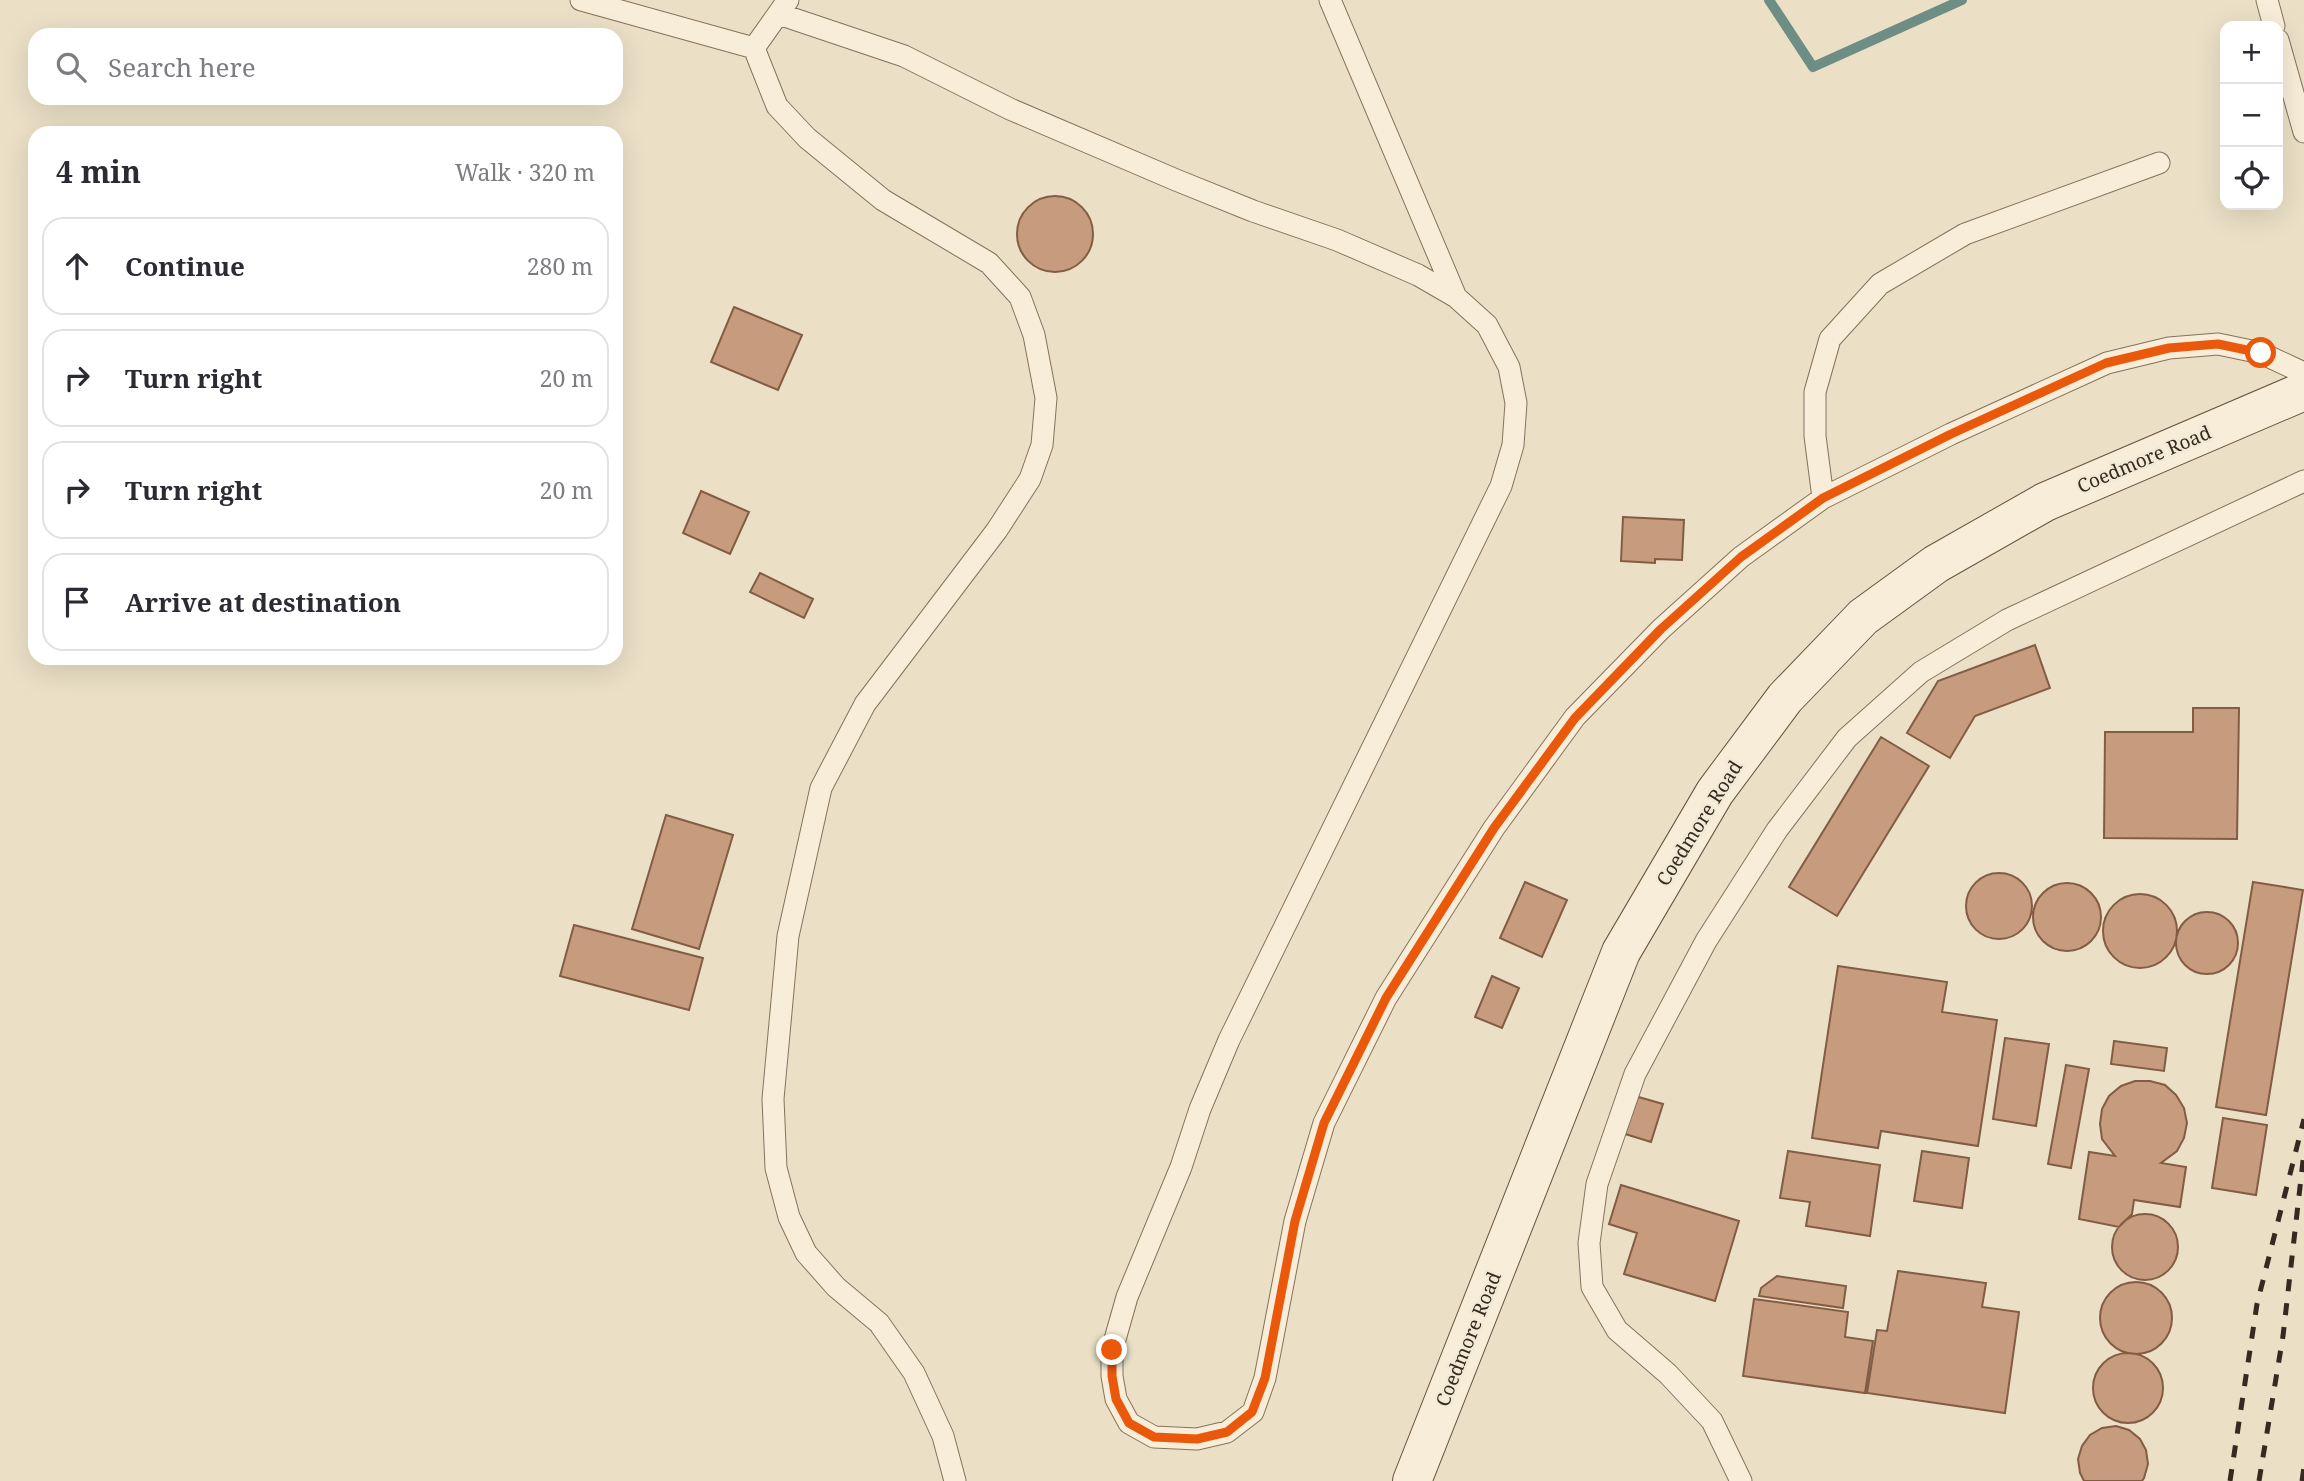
<!DOCTYPE html>
<html lang="en">
<head>
<meta charset="utf-8">
<style>
  body { margin:0; font-family:"Noto Serif",serif; background:#f7f7f7; color:#2b2b33 }
  .controls { position:absolute; right:21px; top:21px; display:grid; overflow:hidden; border-radius:14px; box-shadow:0 7px 28px #0002 }
  .controls button { width:63px; height:63px; display:grid; place-items:center; padding:0; border:0; border-bottom:2px solid #e1e1e2; background:#fff; color:#2b2b33; font:35px sans-serif }
  .stop { position:absolute; width:21px; height:21px; margin:-16px; border:5px solid #ea580c; border-radius:50%; background:#fff }
  .stop.end { background:#ea580c; border-color:#fff; box-shadow:0 2px 7px #0008 }
  .list { margin:0; padding:0; list-style:none }
  h2 { display:flex; justify-content:space-between; align-items:center; height:91px; margin:0; padding:0 28px; font-size:30px }
  h2 small { font-size:23px; font-weight:400; color:#7c7c81 }
  .list li { display:grid; grid-template-columns:46px 1fr auto; gap:21px; align-items:center; box-sizing:border-box; height:98px; margin:0 14px 14px; padding:0 14px; border:2px solid #e1e1e2; border-radius:21px }
  .list b { display:block; font-size:26px; white-space:nowrap }
  .list em { font-size:23px; font-style:normal; color:#7c7c81 }
  .icon { flex:none; width:38px; height:38px; fill:none; stroke:currentColor; stroke-width:2; stroke-linecap:round; stroke-linejoin:round }
  .map { position:relative; flex:none; width:2304px; height:1481px; overflow:hidden }
  .search { position:absolute; background:#fff; box-shadow:0 7px 28px #0002; left:28px; top:28px; width:595px; height:77px; display:flex; align-items:center; gap:18px; box-sizing:border-box; padding:0 24px; border-radius:21px; color:#7c7c81; font-size:26px }
  .panel { position:absolute; background:#fff; box-shadow:0 7px 28px #0002; left:28px; top:126px; width:595px; height:539px; border-radius:21px }
  .map>svg:first-child { display:block }
  .lines { fill:none; stroke-linecap:round; stroke-linejoin:round }
  .stream { stroke:#6e8d85; stroke-width:10 }
  .building { fill:#c79c7e; stroke:#835c44; stroke-width:2 }
  .lane-casing { stroke:#85725d; stroke-width:23 }
  .secondary-casing { stroke:#675340; stroke-width:40 }
  .lane { stroke:#f7edd8; stroke-width:21 }
  .secondary { stroke:#f7edd8; stroke-width:38 }
  .rail { stroke:#362a20; stroke-width:5; stroke-dasharray:12 12; stroke-linecap:butt }
  .route { stroke:#ea580c; stroke-width:9 }
  .labels { text-anchor:middle; dominant-baseline:central; stroke-width:5; stroke-linejoin:round; paint-order:stroke }
  .street-label { font-size:19px; fill:#362a20; stroke:#f3ead5 }
</style>
</head>
<body>
<div class="map">
<svg width="2304" height="1481" viewBox="0 0 2304 1481">
  <rect width="100%" height="100%" fill="#ebe0c6"/>
  <g class="lines">
    <!-- stream -->
    <path class="stream" d="M1769 0 1813 67 1962 0"/>
  </g>
  <!-- building -->
  <path class="building" d="M1017 234a38 38 0 1 1 76 0a38 38 0 1 1-76 0Z
    M734 307 802 335 778 390 711 362Z
    M701 491 749 512 730 554 683 533Z
    M1623 517 1684 520 1682 560 1655 559V563L1621 561Z
    M760 573 813 599 804 618 750 592Z
    M2035 645 2050 688 1975 716 1950 758 1907 733 1938 681Z
    M2193 708H2239L2237 839 2104 838 2105 732H2193Z
    M1881 737 1929 766 1837 916 1789 887Z
    M666 815 733 835 699 949 632 929Z
    M1966 906a33 33 0 1 1 66 0a33 33 0 1 1-66 0Z
    M1525 882 1567 900 1542 957 1500 938Z
    M2253 882 2303 890 2266 1115 2216 1107Z
    M2033 917a34 34 0 1 1 68 0a34 34 0 1 1-68 0Z
    M2103 931a37 37 0 1 1 74 0a37 37 0 1 1-74 0Z
    M2176 943a31 31 0 1 1 62 0a31 31 0 1 1-62 0Z
    M574 925 703 958 689 1010 560 976Z
    M1838 966 1947 982 1942 1012 1997 1020 1978 1146 1881 1131 1878 1148 1812 1138Z
    M1492 976 1519 988 1502 1028 1475 1017Z
    M2005 1038 2049 1044 2036 1126 1993 1119Z
    M2114 1041 2167 1048 2164 1071 2111 1064Z
    M2066 1065 2089 1069 2071 1168 2048 1164Z
    M2135 1081H2150L2165 1085 2176 1095 2184 1108 2187 1123 2184 1138 2177 1151 2161 1163 2186 1167 2180 1207 2134 1200 2132 1214 2119 1227 2079 1219 2089 1152 2115 1156 2102 1139 2100 1124 2102 1109 2109 1096 2121 1086Z
    M1621 1092 1663 1104 1651 1142 1609 1129Z
    M2223 1118 2267 1125 2256 1195 2212 1188Z
    M1788 1151 1880 1165 1870 1236 1806 1226 1810 1202 1780 1198Z
    M1922 1151 1969 1158 1962 1208 1914 1201Z
    M1621 1185 1739 1221 1715 1301 1624 1274 1637 1233 1609 1224Z
    M2112 1247a33 33 0 1 1 66 0a33 33 0 1 1-66 0Z
    M1898 1271 1986 1283 1982 1307 2019 1312 2005 1413 1867 1393 1877 1330 1887 1331Z
    M1777 1276 1846 1286 1843 1308 1759 1296 1761 1288Z
    M2100 1318a36 36 0 1 1 72 0a36 36 0 1 1-72 0Z
    M1754 1299 1848 1312 1845 1337 1873 1341 1865 1393 1743 1376Z
    M2093 1388a35 35 0 1 1 70 0a35 35 0 1 1-70 0Z
    M2116 1426 2129 1430 2140 1439 2146 1450 2148 1464 2144 1478 2142 1481H2084L2080 1473 2078 1459 2082 1446 2090 1435 2102 1428Z"/>
  <g class="lines">
    <defs>
      <path id="lane" d="M581 0 754 48
        M1330 0 1456 297
        M2267 0 2274 26
        M779 14 904 56 1010 109 1176 180 1253 211 1337 240 1418 275 1456 297 1487 325 1509 367 1516 403 1513 445 1501 486 1229 1040 1200 1109 1181 1167 1127 1297 1112 1350V1376L1116 1399 1129 1423 1154 1437 1197 1439 1227 1432 1253 1412 1265 1378 1295 1221 1324 1123 1386 998 1494 828 1575 717 1661 629 1741 557 1823 498 1951 434 2107 363 2169 348 2218 344 2261 353 2304 373
        M2278 40 2304 132
        M754 48 777 106 807 138 883 200 989 263 1020 297 1034 335 1046 398 1042 445 1030 479 997 530 865 704 821 788 788 936 773 1099 776 1168 789 1217 806 1253 836 1287 879 1323 914 1373 943 1436 955 1481
        M754 48 788 0
        M1823 498 1815 436V392L1830 339 1880 284 1965 234 2159 163
        M1741 1481 1712 1421 1668 1374 1617 1330 1592 1287 1589 1243 1597 1184 1635 1074 1706 941 1777 830 1847 738 1921 672 2007 620 2304 481"/>
      <path id="secondary" d="M1412 1481 1621 952 1715 792 1785 698 1863 617 1936 564 2045 502 2304 391"/>
    </defs>
    <!-- lane casing -->
    <use href="#lane" class="lane-casing"/>
    <!-- secondary casing -->
    <use href="#secondary" class="secondary-casing"/>
    <!-- lane -->
    <use href="#lane" class="lane"/>
    <!-- secondary -->
    <use href="#secondary" class="secondary"/>
    <!-- rail -->
    <path class="rail" d="M2230 1481 2257 1304 2304 1119
      M2259 1481 2283 1336 2304 1152
      M2302 1481 2304 1467"/>
  </g>
  <g class="lines">
    <!-- route -->
    <path class="route" d="M1112 1350V1376L1116 1399 1129 1423 1154 1437 1197 1439 1227 1432 1252 1412 1265 1378 1295 1221 1324 1123 1386 998 1494 828 1575 718 1661 629 1741 557 1823 498 1951 434 2106 363 2169 348 2218 344 2261 353"/>
  </g>
  <g class="labels">
    <!-- street labels -->
    <g class="street-label">
      <text transform="translate(2144 459) rotate(-23)">Coedmore Road</text>
      <text transform="translate(1699 823) rotate(-58)">Coedmore Road</text>
      <text transform="translate(1468 1339) rotate(-68)">Coedmore Road</text>
    </g>
  </g>
</svg>
<div class="controls">
<button>+</button>
<button>−</button>
<button><svg class="icon" aria-label="locate" viewBox="0 0 24 24"><circle cx="12" cy="12" r="6"/><path d="M12 2v4M12 18v4M2 12h4M18 12h4"/></svg></button>
</div>
<div class="stop" style="left:2261px;top:353px"></div>
<div class="stop end" style="left:1112px;top:1350px"></div>
<div class="search"><svg class="icon" aria-label="search" viewBox="0 0 24 24"><circle cx="10" cy="10" r="6"/><path d="M15 15l6 6"/></svg>Search here</div>
<section class="panel">
<h2>4 min<small>Walk · 320 m</small></h2>
<ul class="list">
<li><svg class="icon" aria-label="ahead" viewBox="0 0 24 24"><path d="M12 20V5M6 11l6-6 6 6"/></svg><div><b>Continue</b></div><em>280 m</em></li>
<li><svg class="icon" aria-label="right" viewBox="0 0 24 24"><path d="M7 20v-9h11M14 6l5 5-5 5"/></svg><div><b>Turn right</b></div><em>20 m</em></li>
<li><svg class="icon" aria-label="right" viewBox="0 0 24 24"><path d="M7 20v-9h11M14 6l5 5-5 5"/></svg><div><b>Turn right</b></div><em>20 m</em></li>
<li><svg class="icon" aria-label="arrive" viewBox="0 0 24 24"><path d="M6 21V4h12l-3 4 3 4H6"/></svg><div><b>Arrive at destination</b></div></li>
</ul>
</section>
</div>
</body>
</html>
